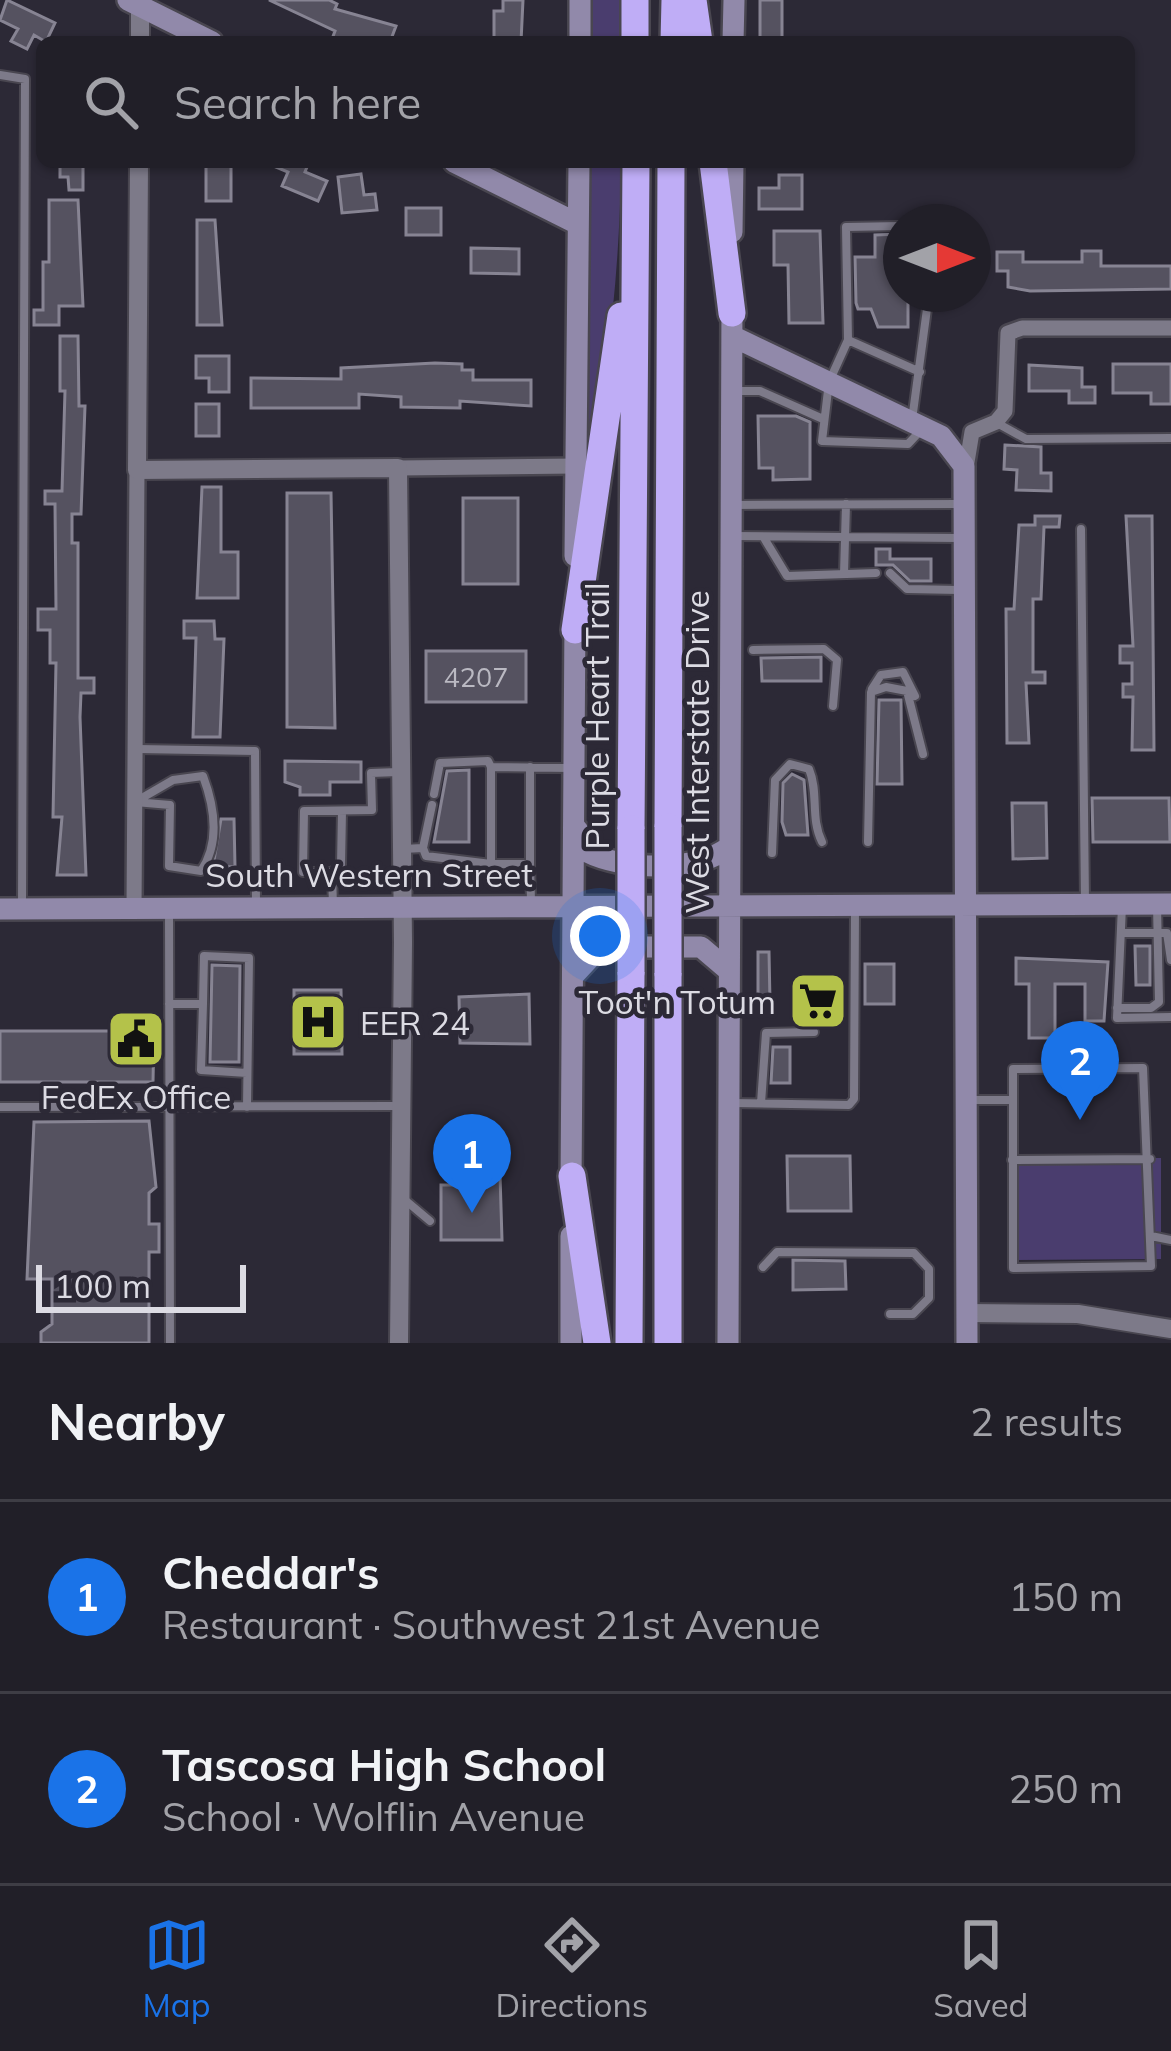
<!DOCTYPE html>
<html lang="en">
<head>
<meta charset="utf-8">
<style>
  body { margin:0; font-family:Mulish,sans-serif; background:#292730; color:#f1f3f6 }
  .compass { position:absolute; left:883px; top:204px; width:108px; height:108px; border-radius:50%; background:#211f28; box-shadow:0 3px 9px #0004; rotate:90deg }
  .scale { position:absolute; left:36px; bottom:30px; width:210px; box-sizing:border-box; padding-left:12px; border:6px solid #dcdbe3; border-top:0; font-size:33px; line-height:42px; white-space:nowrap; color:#dcdbe3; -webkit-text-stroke:9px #2c2936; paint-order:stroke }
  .you { position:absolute; left:600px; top:936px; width:42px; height:42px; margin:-30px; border:9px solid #fff; border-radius:50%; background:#1a73e8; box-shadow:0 0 0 18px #1a73e833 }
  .badge { display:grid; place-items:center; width:78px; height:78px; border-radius:50%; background:#1a73e8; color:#fff; font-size:39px; font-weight:700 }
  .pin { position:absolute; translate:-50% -99px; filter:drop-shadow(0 3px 6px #0008) }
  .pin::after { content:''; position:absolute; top:63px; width:42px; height:36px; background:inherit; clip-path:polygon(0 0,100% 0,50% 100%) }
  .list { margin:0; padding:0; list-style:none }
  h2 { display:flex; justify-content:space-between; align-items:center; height:156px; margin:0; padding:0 48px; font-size:51px }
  h2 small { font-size:39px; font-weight:400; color:#a2a2a8 }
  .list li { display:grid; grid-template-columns:78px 1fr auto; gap:36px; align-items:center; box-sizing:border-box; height:192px; padding:0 48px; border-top:3px solid #3e3d45 }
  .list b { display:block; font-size:45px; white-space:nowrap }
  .list p { margin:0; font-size:39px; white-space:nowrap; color:#a2a2a8 }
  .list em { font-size:39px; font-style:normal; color:#a2a2a8 }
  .icon { flex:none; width:66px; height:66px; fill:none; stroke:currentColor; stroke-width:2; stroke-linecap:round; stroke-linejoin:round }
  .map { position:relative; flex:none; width:1171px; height:1343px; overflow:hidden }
  .search { position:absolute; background:#211f28; box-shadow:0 3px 9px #0004; left:36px; right:36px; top:36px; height:132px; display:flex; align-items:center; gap:30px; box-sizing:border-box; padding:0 42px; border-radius:18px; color:#a2a2a8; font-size:45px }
  .sheet { height:540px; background:#211f28 }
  nav { display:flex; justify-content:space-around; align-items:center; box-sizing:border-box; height:168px; border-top:3px solid #3e3d45; background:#211f28; font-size:33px; color:#a2a2a8 }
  nav a { display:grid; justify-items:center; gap:6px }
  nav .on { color:#1a73e8 }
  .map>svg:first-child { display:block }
  .green { fill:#4a3d6e }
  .building { fill:#555260; stroke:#878493; stroke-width:3 }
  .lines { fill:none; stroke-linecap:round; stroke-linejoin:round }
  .service-casing { stroke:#494650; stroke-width:12 }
  .minor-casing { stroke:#494650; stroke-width:20 }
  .tertiary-casing { stroke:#494650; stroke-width:22 }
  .secondary-casing { stroke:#494650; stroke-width:26 }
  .motorway-casing { stroke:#494650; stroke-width:32 }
  .service { stroke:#7d7a89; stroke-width:8 }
  .minor { stroke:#7d7a89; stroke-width:15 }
  .tertiary { stroke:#7d7a89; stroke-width:18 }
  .secondary { stroke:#9189aa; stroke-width:21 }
  .motorway { stroke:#bfadf6; stroke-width:27 }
  .motorway-bridge-casing { stroke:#494650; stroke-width:32; stroke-linecap:butt }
  .motorway-bridge { stroke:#bfadf6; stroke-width:27 }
  .labels { text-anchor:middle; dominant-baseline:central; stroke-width:9; stroke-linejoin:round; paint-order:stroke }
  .number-label { font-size:27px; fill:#bab9c2 }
  .street-label { font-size:33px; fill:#dcdbe3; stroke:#2c2936 }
  .poi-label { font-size:33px; fill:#dcdbe3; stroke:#2c2936; text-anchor:end }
</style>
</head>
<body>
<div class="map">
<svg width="1171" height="1343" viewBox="0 0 1171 1343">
  <rect width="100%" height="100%" fill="#2c2936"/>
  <!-- green -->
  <path class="green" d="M588 0H621V42H588Z
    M587 162H621C620 274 607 379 586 488Z
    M1008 1158H1161V1259L1009 1260Z"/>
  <!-- building -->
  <path class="building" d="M7 0 55 23 46 42 34 35 27 49 11 41 18 29 0 20Z
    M269 0H329L337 4 335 9 396 26 390 42H340L332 39 335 31Z
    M503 0H523L521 42H494V11H503Z
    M760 0H782V42H760Z
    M60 162H83V190H69L68 177H60Z
    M264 162H309L305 172 327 181 318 201 282 186 288 172Z
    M206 163H231V201H206Z
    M361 174 364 195 375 194 377 210 342 213 338 177Z
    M779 175H802V209H759V188H779Z
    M49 200H78L83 306H59V325H34V310H43V262H49Z
    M406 208H441V235H406Z
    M197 220H215L222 325H197Z
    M774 231H820L823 323H789L788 265H774Z
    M901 234V294H908V327H878L871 309H858L856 303 855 257H875V235Z
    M471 248 519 249V274L471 273Z
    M1082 251H1101V266H1171V289L1030 291 1008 287V271H997V252H1023V262H1082Z
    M60 336H78L79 406H85L81 514H72V543H78V678H94V693H81L80 717 86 875H57L62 817H53L56 663H50V630H38V609H56L55 504H45V491H62L65 391H60Z
    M196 356H229V392H209V378H196Z
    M435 363 462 364V370H473V380H531V406L460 401V408L401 407V397L359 394V408H251V378L341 379V368Z
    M1113 364H1171V404H1151V393H1113Z
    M1029 365 1082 368V387H1095V403H1069V391H1029Z
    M196 404H219V436H196Z
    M758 416H796L810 422V479L773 480V468H759Z
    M1005 445 1041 447V473H1051V491L1016 490 1017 470 1004 469Z
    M202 487H221V552H238V598H197Z
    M287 493H331L335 728 287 727Z
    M463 498H518V584H463Z
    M1035 516H1060L1059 527H1044L1041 599H1033V672H1045V683H1026L1029 743H1007L1006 609H1014L1019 525H1035Z
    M1126 516H1152L1154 750H1132L1133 697H1123V684H1132V663H1120V646H1133Z
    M876 549H890V559H931V581H910L893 565H876Z
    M184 621H214L215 639H224L220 737H193L196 638H184Z
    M426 651H526V702H426Z
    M821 657V681H762L761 658Z
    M879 700H901L902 784H877Z
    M285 761 361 762V782H330V795H300V787L285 782Z
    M469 770V842H434L447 771Z
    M792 774 804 780 808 835H786L782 822 783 783Z
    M1092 798H1169L1170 842H1093Z
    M1012 803H1046L1047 858 1013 859Z
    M221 819H234L235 867 213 866Z
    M1135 946H1150V985H1136Z
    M758 952H769L770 1002H758Z
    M1016 958 1108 962 1104 1021H1085V984H1055V1038H1029V984H1016Z
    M865 964H894V1004H865Z
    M212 965 240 966 239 1062H210Z
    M819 978 842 1004 818 1025 795 999Z
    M294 990H341L342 1054H294Z
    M529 994 530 1044 460 1043 459 997Z
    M0 1031H154L153 1082H0Z
    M773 1047H790V1083H771Z
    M149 1121 156 1187 149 1193V1224H159V1252H149V1343H41V1332L52 1324V1279H27L34 1122Z
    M787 1156H850L851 1211H788Z
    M461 1175H500L502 1240H441V1185H461Z
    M793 1260 845 1261 846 1289 793 1290Z"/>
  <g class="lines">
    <defs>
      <path id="service" d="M0 75 25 79 22 904
        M901 226 846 227 848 340 920 372
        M848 340 829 382 822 441 908 444 923 428
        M734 391H760L823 419
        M912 420 929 294
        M997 423 1026 439 1171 438
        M733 505 958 504
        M1081 529 1085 903
        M733 536 958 538
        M764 538 787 576 876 573
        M890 573 907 589 959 590
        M844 574 846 504
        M753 650 824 649 837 660 833 706
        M872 689 881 675 903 672 915 696
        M138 749 255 751 256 906
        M530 767V864
        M203 776C215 808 220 843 201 871L169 866 170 805 135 802 173 780Z
        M434 794 440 763 488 761 491 767
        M342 811 341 865 332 872H303L304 811 372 810 371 773 398 772
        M868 842 871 692 886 687 907 691 923 754
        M423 848 432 805
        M403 849 423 848 426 856 491 864
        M772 853 775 780 790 764 809 769C819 793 810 818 822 842
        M332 872 333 907
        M531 901 530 864H491V767L572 768
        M1122 906 1117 1018 1171 1017
        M169 910 170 1343
        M1123 933H1167L1171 960
        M169 1004H203L204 956 249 958 247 1107
        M203 1004 201 1070 247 1073
        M1117 1008H1151L1159 1002 1157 905
        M1143 1068 1151 1266 1013 1268V1069Z
        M968 1100H1012
        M733 1103 849 1105 854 1099 855 908
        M761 1103 766 1033 814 1032
        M0 1107 397 1106
        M1012 1160 1150 1159
        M405 1200 430 1221
        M1151 1236 1171 1240
        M763 1267 777 1252 914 1253 929 1269V1298L913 1314H890"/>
      <path id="minor" d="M398 468 576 466
        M966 468 972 432 996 422 1005 411 1008 333 1022 328H1171
        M134 909 137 470"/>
      <path id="tertiary" d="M140 42V6
        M139 162 137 470 398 468 403 942 399 1343
        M967 1313 1078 1314 1171 1329"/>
      <path id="secondary" d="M128 0 212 42
        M580 42V0
        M733 42 734 0
        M454 162 578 224
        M732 232 733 162
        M732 336 941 436 964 466 967 1343
        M575 556 579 162
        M577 829 587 852C622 870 697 873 729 847
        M0 909 1171 904
        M573 976 600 947H701L728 970
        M571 1186 575 618
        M571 1343V1236
        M728 1343 732 300"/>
      <path id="motorway" d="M635 0V42
        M693 0 699 42
        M674 42 675 0
        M713 162 732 313
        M575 630 621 316
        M668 827 671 162
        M631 829 636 162
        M668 973V1343
        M572 1176 597 1343
        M629 1343 631 972"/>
    </defs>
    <!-- service casing -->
    <use href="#service" class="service-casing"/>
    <!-- minor casing -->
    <use href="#minor" class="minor-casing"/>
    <!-- tertiary casing -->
    <use href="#tertiary" class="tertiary-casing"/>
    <!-- secondary casing -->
    <use href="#secondary" class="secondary-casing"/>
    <!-- motorway casing -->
    <use href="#motorway" class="motorway-casing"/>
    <!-- service -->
    <use href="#service" class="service"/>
    <!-- minor -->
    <use href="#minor" class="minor"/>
    <!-- tertiary -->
    <use href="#tertiary" class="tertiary"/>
    <!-- secondary -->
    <use href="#secondary" class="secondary"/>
    <!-- motorway -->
    <use href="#motorway" class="motorway"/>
    <defs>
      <path id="motorway-bridge" d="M631 972V829
        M668 973V827"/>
    </defs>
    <!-- motorway-bridge casing -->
    <use href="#motorway-bridge" class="motorway-bridge-casing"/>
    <!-- motorway-bridge -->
    <use href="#motorway-bridge" class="motorway-bridge"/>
  </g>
  <!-- icons -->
  <defs>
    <symbol id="supermarket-square" viewBox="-11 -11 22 22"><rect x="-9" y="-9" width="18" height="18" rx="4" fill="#b4c24a" stroke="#2c2936"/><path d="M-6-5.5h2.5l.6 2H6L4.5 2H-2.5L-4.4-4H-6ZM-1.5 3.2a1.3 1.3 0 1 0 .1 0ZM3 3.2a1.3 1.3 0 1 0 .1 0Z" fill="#111"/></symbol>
    <symbol id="hospital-square" viewBox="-11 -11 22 22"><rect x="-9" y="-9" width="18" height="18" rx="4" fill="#b4c24a" stroke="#2c2936"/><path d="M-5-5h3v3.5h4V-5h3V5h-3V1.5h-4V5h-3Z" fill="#111"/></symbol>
    <symbol id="civic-square" viewBox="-11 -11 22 22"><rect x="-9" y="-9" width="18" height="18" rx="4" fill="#b4c24a" stroke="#2c2936"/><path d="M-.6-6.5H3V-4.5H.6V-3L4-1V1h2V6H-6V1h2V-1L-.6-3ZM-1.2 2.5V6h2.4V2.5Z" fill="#111"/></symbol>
  </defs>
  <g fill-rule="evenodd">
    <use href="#supermarket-square" x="785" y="968" width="66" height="66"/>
    <use href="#hospital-square" x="285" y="989" width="66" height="66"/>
    <use href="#civic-square" x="103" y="1006" width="66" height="66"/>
  </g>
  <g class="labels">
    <!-- number labels -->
    <g class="number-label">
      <text x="476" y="677">4207</text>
    </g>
    <!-- street labels -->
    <g class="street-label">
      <text transform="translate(596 716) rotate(-90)">Purple Heart Trail</text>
      <text transform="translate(696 752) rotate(-90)">West Interstate Drive</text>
      <text x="369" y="874">South Western Street</text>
    </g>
    <!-- poi labels -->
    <g class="poi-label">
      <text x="776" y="1001">Toot'n Totum</text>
      <text x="360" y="1022" text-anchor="start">EER 24</text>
      <text x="136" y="1096" text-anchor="middle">FedEx Office</text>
    </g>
  </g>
</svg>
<svg class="compass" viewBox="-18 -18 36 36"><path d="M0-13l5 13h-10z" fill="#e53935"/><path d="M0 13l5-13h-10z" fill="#a2a2a8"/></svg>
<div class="scale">100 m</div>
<div class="you"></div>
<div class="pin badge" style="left:472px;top:1213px">1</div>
<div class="pin badge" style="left:1080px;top:1120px">2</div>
<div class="search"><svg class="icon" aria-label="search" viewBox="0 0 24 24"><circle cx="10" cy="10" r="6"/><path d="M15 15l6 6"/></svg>Search here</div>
</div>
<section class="sheet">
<h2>Nearby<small>2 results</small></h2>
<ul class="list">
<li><span class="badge">1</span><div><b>Cheddar's</b><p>Restaurant · Southwest 21st Avenue</p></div><em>150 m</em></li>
<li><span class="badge">2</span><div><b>Tascosa High School</b><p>School · Wolflin Avenue</p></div><em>250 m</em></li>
</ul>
</section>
<nav>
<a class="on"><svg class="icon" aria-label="map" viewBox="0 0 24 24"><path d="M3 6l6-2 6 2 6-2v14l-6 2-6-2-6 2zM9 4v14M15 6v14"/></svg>Map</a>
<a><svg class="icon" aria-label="directions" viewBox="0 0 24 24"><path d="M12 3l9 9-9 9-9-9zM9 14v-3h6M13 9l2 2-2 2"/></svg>Directions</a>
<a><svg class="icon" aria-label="saved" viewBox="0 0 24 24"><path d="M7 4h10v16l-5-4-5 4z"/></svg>Saved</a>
</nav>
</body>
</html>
